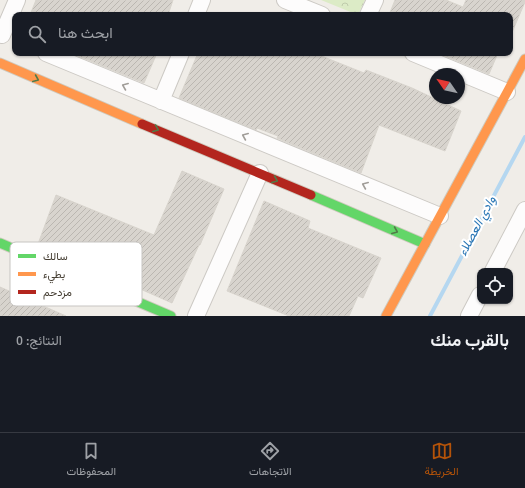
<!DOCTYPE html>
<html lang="ar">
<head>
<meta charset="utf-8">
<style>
  body { margin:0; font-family:Signika,Vazirmatn,sans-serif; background:#242831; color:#f1f3f6; direction:rtl }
  .controls { position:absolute; right:12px; bottom:12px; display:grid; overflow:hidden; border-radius:8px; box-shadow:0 1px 3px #0004 }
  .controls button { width:36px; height:36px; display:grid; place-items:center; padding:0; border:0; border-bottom:1px solid #363941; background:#171b24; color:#f1f3f6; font:20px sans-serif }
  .compass { position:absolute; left:429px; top:68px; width:36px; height:36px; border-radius:50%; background:#171b24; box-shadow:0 1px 3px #0004; rotate:304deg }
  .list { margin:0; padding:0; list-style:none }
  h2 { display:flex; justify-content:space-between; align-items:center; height:52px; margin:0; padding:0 16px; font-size:17px }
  h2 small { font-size:13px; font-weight:400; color:#9ea1a6 }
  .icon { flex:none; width:22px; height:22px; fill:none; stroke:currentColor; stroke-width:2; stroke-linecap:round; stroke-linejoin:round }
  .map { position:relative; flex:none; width:525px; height:316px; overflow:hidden; direction:ltr }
  .search { position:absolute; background:#171b24; box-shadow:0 1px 3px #0004; left:12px; right:12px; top:12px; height:44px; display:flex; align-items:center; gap:10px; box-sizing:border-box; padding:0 14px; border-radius:8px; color:#9ea1a6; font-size:15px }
  .sheet { height:116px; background:#171b24 }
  nav { display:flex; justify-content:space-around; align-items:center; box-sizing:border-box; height:56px; border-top:1px solid #363941; background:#171b24; font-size:11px; color:#9ea1a6 }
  nav a { display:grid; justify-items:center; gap:2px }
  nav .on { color:#b45309 }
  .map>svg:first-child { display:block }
  .forest { fill:url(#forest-crowns) }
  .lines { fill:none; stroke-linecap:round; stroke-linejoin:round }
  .stream { stroke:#b5d7f0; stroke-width:4 }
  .building { fill:url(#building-hatch); stroke:#d8d4cd }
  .street-casing { stroke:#ccc9c4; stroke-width:18 }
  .fast-casing { stroke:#cfcabe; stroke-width:11 }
  .slow-casing { stroke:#cfcabe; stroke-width:11 }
  .jam-casing { stroke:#cfcabe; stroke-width:11 }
  .street { stroke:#fdfcfc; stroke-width:16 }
  .fast { stroke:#63d668; stroke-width:9 }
  .slow { stroke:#ff974d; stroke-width:9 }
  .jam { stroke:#b3261e; stroke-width:9 }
  .oneway { stroke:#517b48 }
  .oneway2 { stroke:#a19d98 }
  .labels { text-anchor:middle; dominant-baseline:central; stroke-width:4; stroke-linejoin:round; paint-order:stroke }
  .water-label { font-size:13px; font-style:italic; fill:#2976b5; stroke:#fff }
  .key { fill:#fff; stroke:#c7c5c2; stroke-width:1 }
  .key-label { font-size:11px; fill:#453e33 }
</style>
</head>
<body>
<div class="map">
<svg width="525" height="316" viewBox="0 0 525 316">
  <defs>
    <pattern id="forest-crowns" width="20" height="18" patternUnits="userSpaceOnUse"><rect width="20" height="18" fill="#dcebc6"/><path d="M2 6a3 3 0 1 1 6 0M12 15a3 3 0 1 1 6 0" fill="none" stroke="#becbab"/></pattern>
    <pattern id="building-hatch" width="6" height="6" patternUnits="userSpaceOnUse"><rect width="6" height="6" fill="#d8d4ce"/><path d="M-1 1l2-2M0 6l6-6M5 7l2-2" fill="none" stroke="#bbb7b1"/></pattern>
  </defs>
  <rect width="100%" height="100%" fill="#f0ede8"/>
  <!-- forest -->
  <path class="forest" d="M321 0H365L358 15Z"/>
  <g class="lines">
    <!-- stream -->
    <path class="stream" d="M430 316 525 137"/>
  </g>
  <!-- building -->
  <path class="building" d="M36 0H173L168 15H30Z
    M395 0H446L463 7 466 0H525V2L510 37V15H389Z
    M71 53H157L144 83Z
    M198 53H314L364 73 366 70 412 88 461 111 445 151 379 125 361 173 277 138 278 136 257 128 256 130 179 98Z
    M438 53H498L489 74Z
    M182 171 224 189 200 245H199L172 303 38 244 56 195 154 235Z
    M264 201 310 221 308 228 381 258 363 298 358 296 349 316H289L227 291Z
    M0 287 66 316H0Z"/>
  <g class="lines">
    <defs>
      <path id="street" d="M285 0 322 15
        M196 15 202 0
        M368 15 375 0
        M2 35 17 0
        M46 53 440 216
        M413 53 507 92
        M161 101 181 53
        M493 271 525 210
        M196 316 260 173
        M469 316 480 295"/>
      <path id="fast" d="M311 195 425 244
        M0 243 171 316"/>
      <path id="slow" d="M0 63 142 124
        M386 316 525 59"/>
      <path id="jam" d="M142 124 311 195"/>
    </defs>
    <!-- street casing -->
    <use href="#street" class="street-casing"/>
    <!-- fast casing -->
    <use href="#fast" class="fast-casing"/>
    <!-- slow casing -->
    <use href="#slow" class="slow-casing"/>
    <!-- jam casing -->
    <use href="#jam" class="jam-casing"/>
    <!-- street -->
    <use href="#street" class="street"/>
    <!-- fast -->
    <use href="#fast" class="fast"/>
    <!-- slow -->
    <use href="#slow" class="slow"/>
    <!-- jam -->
    <use href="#jam" class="jam"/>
  </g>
  <!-- one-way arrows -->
  <defs><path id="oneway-chevron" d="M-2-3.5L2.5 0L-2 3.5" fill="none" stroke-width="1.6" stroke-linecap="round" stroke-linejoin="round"/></defs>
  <g class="oneway">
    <use href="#oneway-chevron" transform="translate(36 79) rotate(23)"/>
    <use href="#oneway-chevron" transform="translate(156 129) rotate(23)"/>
    <use href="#oneway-chevron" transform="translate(275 180) rotate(23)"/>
    <use href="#oneway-chevron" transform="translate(395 231) rotate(23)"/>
  </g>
  <g class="oneway2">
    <use href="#oneway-chevron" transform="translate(125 86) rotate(-158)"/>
    <use href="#oneway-chevron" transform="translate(245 136) rotate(-157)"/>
    <use href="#oneway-chevron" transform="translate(365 185) rotate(-157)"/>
  </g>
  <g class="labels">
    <!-- water labels -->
    <g class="water-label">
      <text transform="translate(477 226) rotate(-62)">وادي العصلاء</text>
    </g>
  </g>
  <!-- legend -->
  <rect x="10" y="242" width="132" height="64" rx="6" class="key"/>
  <rect x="18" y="254" width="18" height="4" fill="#63d668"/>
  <rect x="18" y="272" width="18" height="4" fill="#ff974d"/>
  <rect x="18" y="290" width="18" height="4" fill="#b3261e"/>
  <g class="key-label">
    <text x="43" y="260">سالك</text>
    <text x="43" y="278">بطيء</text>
    <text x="43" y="296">مزدحم</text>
  </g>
</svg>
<div class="controls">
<button><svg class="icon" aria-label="locate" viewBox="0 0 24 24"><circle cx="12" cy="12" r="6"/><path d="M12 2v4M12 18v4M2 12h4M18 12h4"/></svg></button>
</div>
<svg class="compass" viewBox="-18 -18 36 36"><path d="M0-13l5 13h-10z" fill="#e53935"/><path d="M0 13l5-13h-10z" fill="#9ea1a6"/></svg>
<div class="search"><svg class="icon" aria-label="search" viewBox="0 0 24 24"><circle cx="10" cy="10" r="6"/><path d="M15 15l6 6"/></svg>ابحث هنا</div>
</div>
<section class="sheet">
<h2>بالقرب منك<small>النتائج: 0</small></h2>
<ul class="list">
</ul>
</section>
<nav>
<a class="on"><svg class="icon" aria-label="map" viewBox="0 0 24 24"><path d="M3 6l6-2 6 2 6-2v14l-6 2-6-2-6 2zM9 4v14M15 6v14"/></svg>الخريطة</a>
<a><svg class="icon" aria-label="directions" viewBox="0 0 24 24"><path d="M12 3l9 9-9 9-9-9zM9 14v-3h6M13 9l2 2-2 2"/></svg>الاتجاهات</a>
<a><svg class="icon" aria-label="saved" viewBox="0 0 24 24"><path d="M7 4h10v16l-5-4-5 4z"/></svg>المحفوظات</a>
</nav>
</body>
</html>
